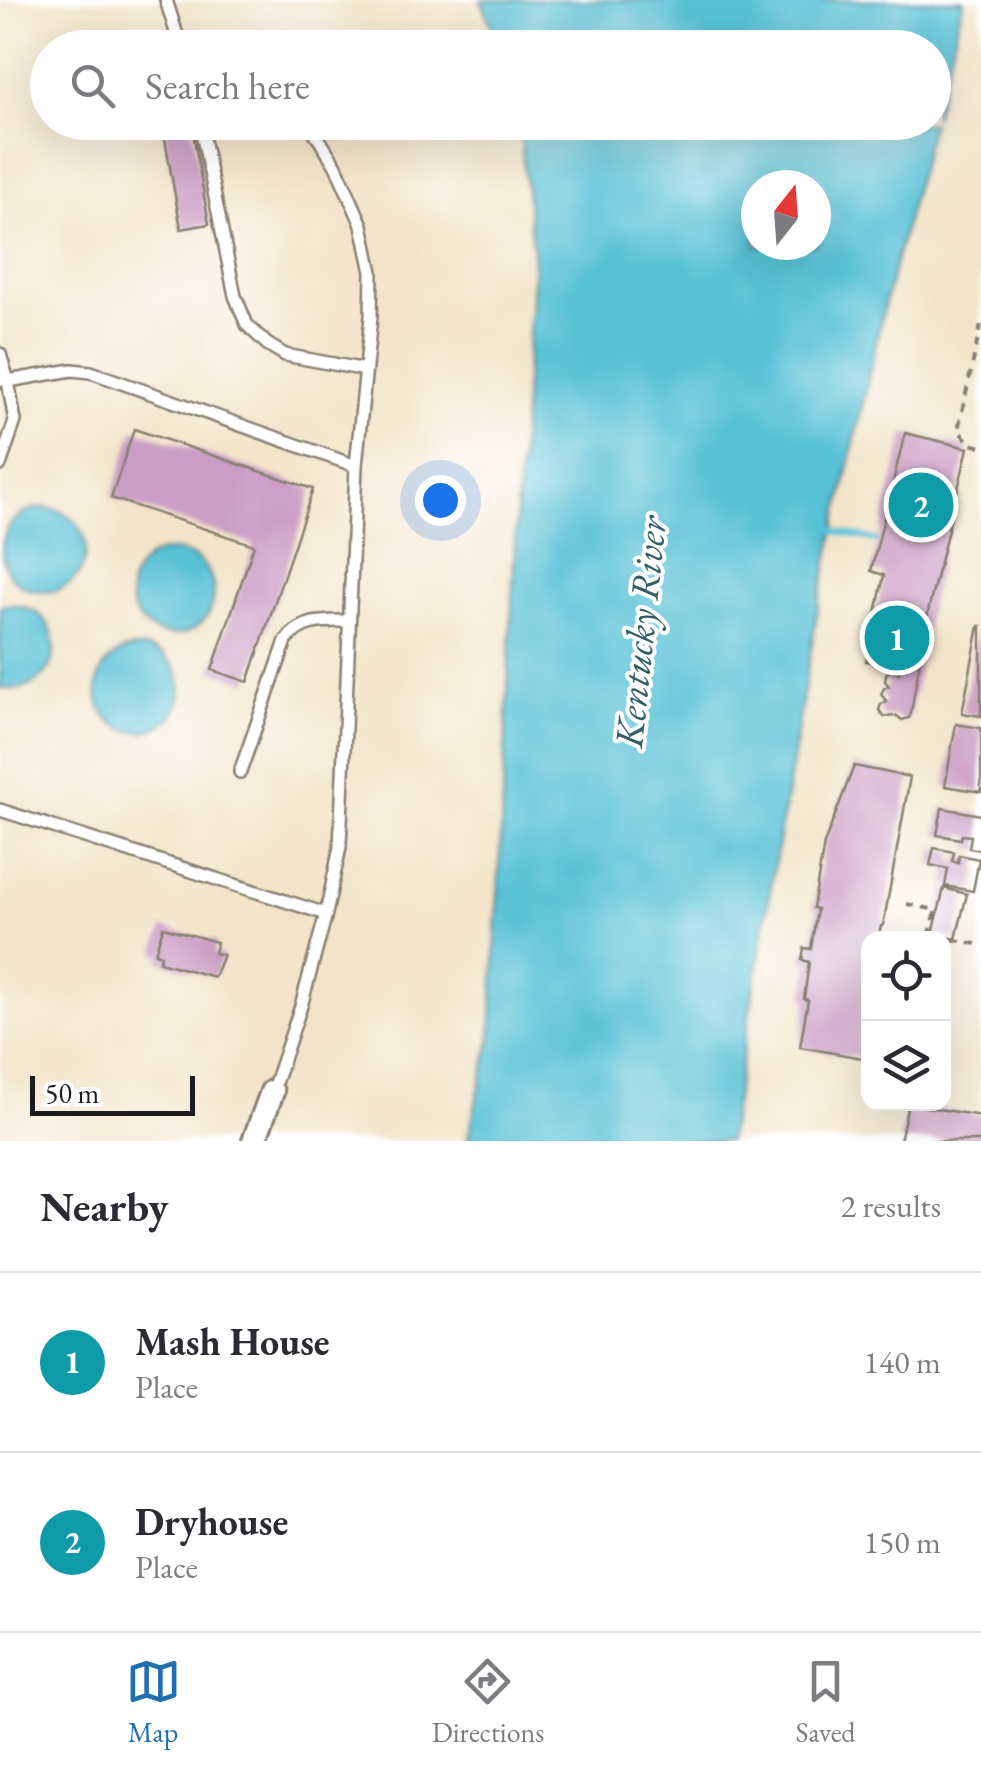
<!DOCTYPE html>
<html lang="en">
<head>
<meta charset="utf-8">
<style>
  body { margin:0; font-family:"EB Garamond",serif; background:#f7f7f7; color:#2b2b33 }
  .controls { position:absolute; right:30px; bottom:30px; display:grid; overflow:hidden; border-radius:20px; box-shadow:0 10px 40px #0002 }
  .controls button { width:90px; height:90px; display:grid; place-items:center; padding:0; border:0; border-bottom:2px solid #e1e1e2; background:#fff; color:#2b2b33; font:50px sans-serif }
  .compass { position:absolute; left:741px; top:170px; width:90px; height:90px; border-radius:50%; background:#fff; box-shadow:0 10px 40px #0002; rotate:17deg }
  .scale { position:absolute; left:30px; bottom:25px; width:165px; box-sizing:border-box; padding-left:10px; border:5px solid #1c1c1c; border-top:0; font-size:28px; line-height:35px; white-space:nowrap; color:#1c1c1c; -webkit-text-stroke:8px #fff; paint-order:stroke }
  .you { position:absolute; left:440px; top:500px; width:35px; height:35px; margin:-25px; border:8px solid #fff; border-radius:50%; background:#1a73e8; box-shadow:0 0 0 15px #1a73e833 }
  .badge { display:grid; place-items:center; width:65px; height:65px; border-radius:50%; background:#1f6fb2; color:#fff; font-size:32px; font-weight:700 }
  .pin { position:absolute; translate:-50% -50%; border:5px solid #fff; box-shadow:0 2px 10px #0006 }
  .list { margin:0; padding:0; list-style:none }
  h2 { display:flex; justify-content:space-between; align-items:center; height:130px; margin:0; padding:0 40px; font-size:42px }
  h2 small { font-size:32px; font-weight:400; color:#7c7c81 }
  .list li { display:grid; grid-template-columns:65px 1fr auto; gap:30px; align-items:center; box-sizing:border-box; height:180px; padding:0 40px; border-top:2px solid #e1e1e2 }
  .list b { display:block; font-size:38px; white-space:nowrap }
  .list p { margin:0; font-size:32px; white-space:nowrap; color:#7c7c81 }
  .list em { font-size:32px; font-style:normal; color:#7c7c81 }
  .icon { flex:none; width:55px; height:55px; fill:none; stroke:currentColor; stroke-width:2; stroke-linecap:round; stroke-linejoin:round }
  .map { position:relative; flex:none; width:981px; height:1141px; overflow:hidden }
  .search { position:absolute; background:#fff; box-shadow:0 10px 40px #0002; left:30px; right:30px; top:30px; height:110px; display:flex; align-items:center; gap:25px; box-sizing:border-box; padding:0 35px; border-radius:55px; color:#7c7c81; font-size:38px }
  .sheet { height:490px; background:#fff }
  nav { display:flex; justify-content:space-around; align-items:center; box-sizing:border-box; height:140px; border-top:2px solid #e1e1e2; background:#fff; font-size:28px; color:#7c7c81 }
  nav a { display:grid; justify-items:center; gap:5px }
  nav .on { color:#1f6fb2 }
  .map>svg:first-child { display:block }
  .water { fill:#59c1d6; stroke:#3a6e79; stroke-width:2.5; fill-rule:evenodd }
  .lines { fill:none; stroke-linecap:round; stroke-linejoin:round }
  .stream { stroke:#59c1d6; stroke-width:6 }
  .building { fill:#ca9dc5 }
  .service-casing { stroke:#888072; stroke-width:16 }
  .minor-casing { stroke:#888072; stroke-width:28 }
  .path { stroke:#888072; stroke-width:4; stroke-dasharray:8 8; stroke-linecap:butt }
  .service { stroke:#fff; stroke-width:11 }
  .minor { stroke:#fff; stroke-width:22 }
  .labels { text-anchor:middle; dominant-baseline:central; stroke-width:8; stroke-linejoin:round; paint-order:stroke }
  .water-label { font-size:40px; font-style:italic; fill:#345e66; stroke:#fff }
</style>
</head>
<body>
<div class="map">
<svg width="981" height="1141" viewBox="0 0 981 1141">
  <rect width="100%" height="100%" fill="#fff"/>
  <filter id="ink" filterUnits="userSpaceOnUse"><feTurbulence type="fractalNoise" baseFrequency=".01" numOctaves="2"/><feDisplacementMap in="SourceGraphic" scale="20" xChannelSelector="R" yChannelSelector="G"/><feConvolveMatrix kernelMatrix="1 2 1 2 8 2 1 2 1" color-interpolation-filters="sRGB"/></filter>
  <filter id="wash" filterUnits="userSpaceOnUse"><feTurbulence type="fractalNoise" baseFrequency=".0048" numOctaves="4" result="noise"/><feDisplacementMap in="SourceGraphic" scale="40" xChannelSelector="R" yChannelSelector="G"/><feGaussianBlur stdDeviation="2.25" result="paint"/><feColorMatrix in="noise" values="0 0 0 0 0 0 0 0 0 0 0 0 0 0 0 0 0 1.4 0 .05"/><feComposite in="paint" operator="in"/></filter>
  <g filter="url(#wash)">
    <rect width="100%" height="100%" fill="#f3e4c9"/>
    <!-- water -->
    <path class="water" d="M481 0H964L934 118V48L500 47Z
      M519 123H932L885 302 819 602 728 1141H467L491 1039 517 499 534 263ZM816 185V245H756V185Z
      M2 550a42 42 0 1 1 84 0a42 42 0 1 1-84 0Z
      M130 593a42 42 0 1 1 84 0a42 42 0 1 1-84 0Z
      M9 605C75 606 66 700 0 688V606Z
      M97 690a42 42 0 1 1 84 0a42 42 0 1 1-84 0Z"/>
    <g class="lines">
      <!-- stream -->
      <path class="stream" d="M835 531 879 541"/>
    </g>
    <g id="blocks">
      <!-- building -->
      <path class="building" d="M162 122H191L209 224 181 229Z
        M134 429 313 489 248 682 212 670 254 545 111 498Z
        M905 433 968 448 929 607 911 713 909 718 902 720 897 716 884 717 879 710 881 704 887 702 881 694 884 688 889 686 885 681 886 674 892 670 899 673 900 667 866 661 884 575 871 571Z
        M979 626H981V716L962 713Z
        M956 724 981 728V792L945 786Z
        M854 766 910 777 883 926H881L878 938H868V1059L800 1047 808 1000 804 999 809 962 802 960 804 948 811 949 817 909 813 908 824 844Z
        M942 808 981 815V850L969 848 971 836 962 835 961 839 937 835Z
        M934 848 954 852 952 861 958 863 959 855 979 859 973 891 945 886 948 869 930 865Z
        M944 888 967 894 956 939 933 934Z
        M163 927 217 942 214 953 223 955 214 977 159 962 161 955 155 953Z
        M908 1104 981 1116V1141H900Z"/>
    </g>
  </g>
  <g filter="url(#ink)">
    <use href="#blocks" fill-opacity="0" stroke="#888072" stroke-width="2.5"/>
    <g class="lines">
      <defs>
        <path id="service" d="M166 0 181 48
          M305 122 312 128 336 166 362 225 372 272 371 317 356 466
          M200 123 235 296 247 325 267 344 285 355 366 370
          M0 354 8 381 15 421 0 465
          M0 379 8 381 72 370 91 372 356 466 340 847 326 914 301 1006 272 1092
          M240 772 286 641C301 619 325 621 349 621
          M0 810 326 914"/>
        <path id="minor" d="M254 1141 272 1092"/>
      </defs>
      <!-- service casing -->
      <use href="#service" class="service-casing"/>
      <!-- minor casing -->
      <use href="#minor" class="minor-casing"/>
      <!-- path -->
      <path class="path" d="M981 325 958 430 971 444 981 447
        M907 904 936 910 929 935 981 945"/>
      <!-- service -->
      <use href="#service" class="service"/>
      <!-- minor -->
      <use href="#minor" class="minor"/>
    </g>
  </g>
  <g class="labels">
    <!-- water labels -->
    <g class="water-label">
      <text transform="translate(640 632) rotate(-84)">Kentucky River</text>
    </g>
  </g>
</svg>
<div class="controls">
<button><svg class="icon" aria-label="locate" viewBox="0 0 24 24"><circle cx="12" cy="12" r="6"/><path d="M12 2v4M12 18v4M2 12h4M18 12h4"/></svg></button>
<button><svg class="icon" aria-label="layers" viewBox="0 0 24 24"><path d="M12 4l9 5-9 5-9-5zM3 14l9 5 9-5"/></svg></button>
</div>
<svg class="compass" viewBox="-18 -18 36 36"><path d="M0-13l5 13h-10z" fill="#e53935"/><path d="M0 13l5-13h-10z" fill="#7c7c81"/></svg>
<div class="scale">50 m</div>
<div class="you"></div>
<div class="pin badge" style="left:897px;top:638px;background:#0f9aa8">1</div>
<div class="pin badge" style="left:921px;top:505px;background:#0f9aa8">2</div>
<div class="search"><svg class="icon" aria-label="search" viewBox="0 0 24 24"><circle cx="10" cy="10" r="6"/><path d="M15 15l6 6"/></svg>Search here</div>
</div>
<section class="sheet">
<h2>Nearby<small>2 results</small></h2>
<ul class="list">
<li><span class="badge" style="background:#0f9aa8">1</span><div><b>Mash House</b><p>Place</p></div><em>140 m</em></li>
<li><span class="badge" style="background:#0f9aa8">2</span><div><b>Dryhouse</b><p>Place</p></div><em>150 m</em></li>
</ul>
</section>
<nav>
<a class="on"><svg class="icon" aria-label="map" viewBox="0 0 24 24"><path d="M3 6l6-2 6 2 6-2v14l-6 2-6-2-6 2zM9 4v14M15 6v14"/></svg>Map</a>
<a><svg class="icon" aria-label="directions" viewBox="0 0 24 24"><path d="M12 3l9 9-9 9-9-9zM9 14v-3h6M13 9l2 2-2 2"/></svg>Directions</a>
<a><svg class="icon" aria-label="saved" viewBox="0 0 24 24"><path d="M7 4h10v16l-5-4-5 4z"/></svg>Saved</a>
</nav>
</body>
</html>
